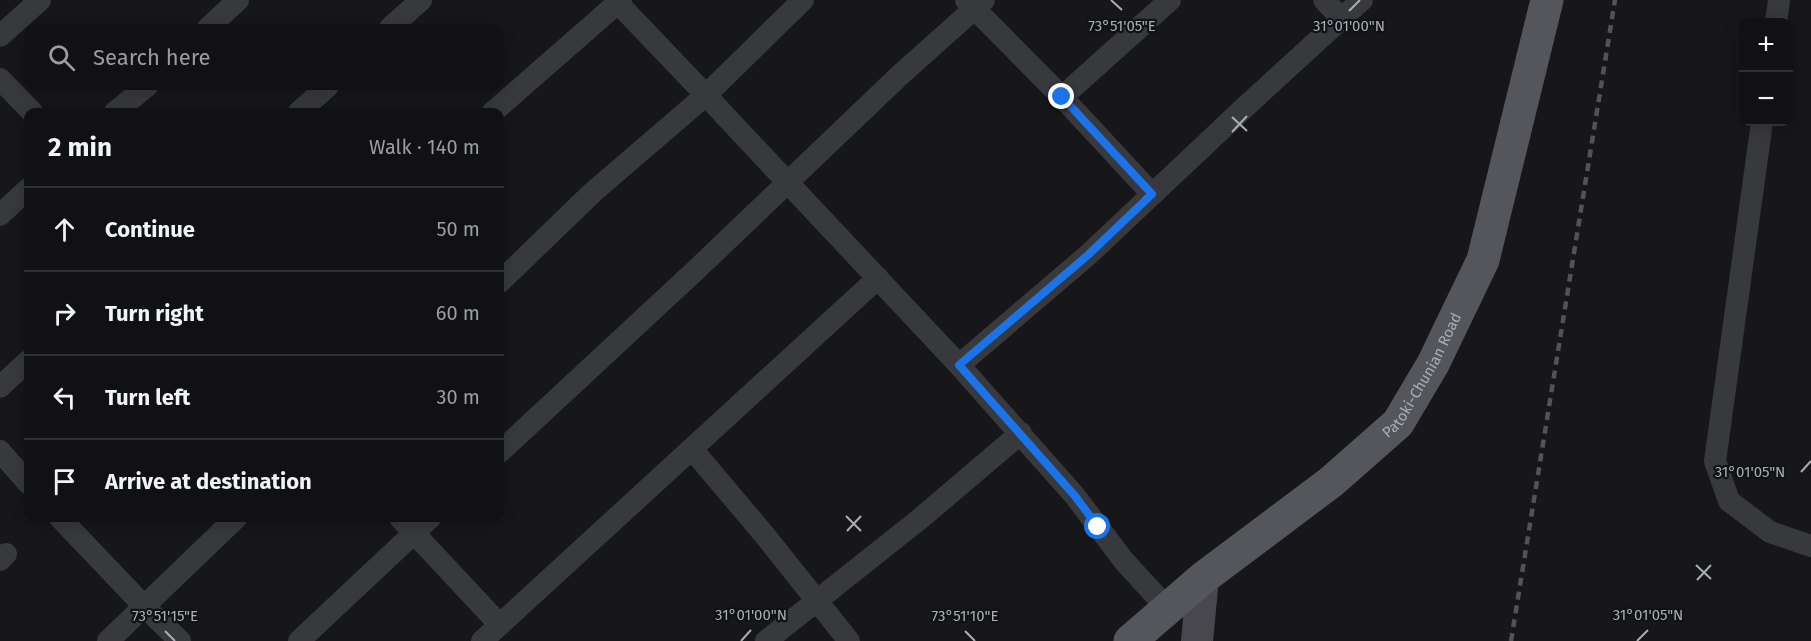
<!DOCTYPE html>
<html lang="en">
<head>
<meta charset="utf-8">
<style>
  body { margin:0; font-family:"Fira Sans",sans-serif; background:#1e1f21; color:#f1f3f6 }
  .controls { position:absolute; right:18px; top:18px; display:grid; overflow:hidden; border-radius:12px; box-shadow:0 3px 15px #0003 }
  .controls button { width:54px; height:54px; display:grid; place-items:center; padding:0; border:0; border-bottom:2px solid #303133; background:#111113; color:#f1f3f6; font:30px sans-serif }
  .stop { position:absolute; width:18px; height:18px; margin:-14px; border:4px solid #1a73e8; border-radius:50%; background:#fff }
  .stop.end { background:#1a73e8; border-color:#fff; box-shadow:0 2px 6px #0008 }
  .list { margin:0; padding:0; list-style:none }
  h2 { display:flex; justify-content:space-between; align-items:center; height:78px; margin:0; padding:0 24px; font-size:26px }
  h2 small { font-size:20px; font-weight:400; color:#9c9da0 }
  .list li { display:grid; grid-template-columns:39px 1fr auto; gap:18px; align-items:center; box-sizing:border-box; height:84px; padding:0 24px; border-top:2px solid #303133 }
  .list b { display:block; font-size:22px; white-space:nowrap }
  .list em { font-size:20px; font-style:normal; color:#9c9da0 }
  .icon { flex:none; width:33px; height:33px; fill:none; stroke:currentColor; stroke-width:2; stroke-linecap:round; stroke-linejoin:round }
  .map { position:relative; flex:none; width:1811px; height:641px; overflow:hidden }
  .search { position:absolute; background:#111113; box-shadow:0 3px 15px #0003; left:24px; top:24px; width:480px; height:66px; display:flex; align-items:center; gap:15px; box-sizing:border-box; padding:0 21px; border-radius:12px; color:#9c9da0; font-size:22px }
  .panel { position:absolute; background:#111113; box-shadow:0 3px 15px #0003; left:24px; top:108px; width:480px; height:414px; border-radius:12px }
  .map>svg:first-child { display:block }
  .lines { fill:none; stroke-linecap:round; stroke-linejoin:round }
  .minor { stroke:#38393d; stroke-width:22 }
  .secondary { stroke:#47474d; stroke-width:32 }
  .primary { stroke:#55555c; stroke-width:33 }
  .rail { stroke:#525258; stroke-width:4.5; stroke-dasharray:8 6; stroke-linecap:butt }
  .route { stroke:#1a73e8; stroke-width:8 }
  .ticks { fill:none; stroke:#aaadb7; stroke-width:2 }
  .labels { text-anchor:middle; dominant-baseline:central; stroke-width:4.5; stroke-linejoin:round; paint-order:stroke }
  .street-label { font-size:15px; fill:#aaadb7; stroke:#121214 }
  .ticks-label { font-size:15px; text-anchor:middle; fill:#aaadb7; stroke:#121214; stroke-width:4.5; stroke-linejoin:round; paint-order:stroke }
</style>
</head>
<body>
<div class="map">
<svg width="1811" height="641" viewBox="0 0 1811 641">
  <rect width="100%" height="100%" fill="#171719"/>
  <g class="lines">
    <!-- minor -->
    <path class="minor" d="M615 0 700 89 959 365 1075 496 1124 561 1168 609
      M966 0 1062 97 1152 194
      M1324 0 1341 18
      M1776 22 1779 0
      M208 28 238 0
      M390 28 421 0
      M0 36 40 0
      M0 79 32 112
      M1062 97 1170 0
      M115 112 147 86
      M299 112 328 86
      M493 112 621 0
      M1762 122 1715 461 1729 501 1770 532 1811 546
      M0 215 28 189
      M500 282 592 193 706 95 803 0
      M959 365 1088 255 1244 108 1362 0
      M0 387 28 361
      M692 449 767 538 849 641
      M0 451 28 483
      M500 452 697 269 899 76 984 0
      M60 518 144 606 180 641
      M400 518 499 624
      M0 560 6 554
      M108 641 236 518
      M299 641 430 518
      M482 641 878 278
      M766 641 921 518 1021 433"/>
    <!-- secondary -->
    <path class="secondary" d="M1197 641 1203 578"/>
    <!-- primary -->
    <path class="primary" id="s1" d="M1130 641 1203 578 1331 482 1398 423 1433 364 1483 260 1547 0"/>
    <!-- rail -->
    <path class="rail" d="M1511 641 1615 0"/>
  </g>
  <g class="lines">
    <!-- route -->
    <path class="route" d="M1062 97 1152 194 1088 255 959 365 1075 496 1098 527"/>
  </g>
  <!-- ticks -->
  <path class="ticks" d="M1111 0 1122 10M1349 11 1360 0M1232 117 1247 131M1232 132 1247 116M1801 472 1811 461M846 516 861 531M847 531 861 516M1696 565 1711 579M1697 580 1711 565M165 631 175 641M965 631 975 641M741 641 751 630M1637 641 1648 630"/>
  <g class="labels">
    <!-- street labels -->
    <g class="street-label">
      <text stroke="none"><textPath href="#s1" startOffset="399">Patoki-Chunian Road</textPath></text>
    </g>
  </g>
  <g class="ticks-label">
    <text x="1122" y="31">73°51'05"E</text>
    <text x="1349" y="31">31°01'00"N</text>
    <text x="1750" y="477">31°01'05"N</text>
    <text x="751" y="620">31°01'00"N</text>
    <text x="1648" y="620">31°01'05"N</text>
    <text x="165" y="621">73°51'15"E</text>
    <text x="965" y="621">73°51'10"E</text>
  </g>
</svg>
<div class="controls">
<button>+</button>
<button>−</button>
</div>
<div class="stop" style="left:1098px;top:527px"></div>
<div class="stop end" style="left:1062px;top:97px"></div>
<div class="search"><svg class="icon" aria-label="search" viewBox="0 0 24 24"><circle cx="10" cy="10" r="6"/><path d="M15 15l6 6"/></svg>Search here</div>
<section class="panel">
<h2>2 min<small>Walk · 140 m</small></h2>
<ul class="list">
<li><svg class="icon" aria-label="ahead" viewBox="0 0 24 24"><path d="M12 20V5M6 11l6-6 6 6"/></svg><div><b>Continue</b></div><em>50 m</em></li>
<li><svg class="icon" aria-label="right" viewBox="0 0 24 24"><path d="M7 20v-9h11M14 6l5 5-5 5"/></svg><div><b>Turn right</b></div><em>60 m</em></li>
<li><svg class="icon" aria-label="left" viewBox="0 0 24 24"><path d="M17 20v-9H6M10 6l-5 5 5 5"/></svg><div><b>Turn left</b></div><em>30 m</em></li>
<li><svg class="icon" aria-label="arrive" viewBox="0 0 24 24"><path d="M6 21V4h12l-3 4 3 4H6"/></svg><div><b>Arrive at destination</b></div></li>
</ul>
</section>
</div>
</body>
</html>
